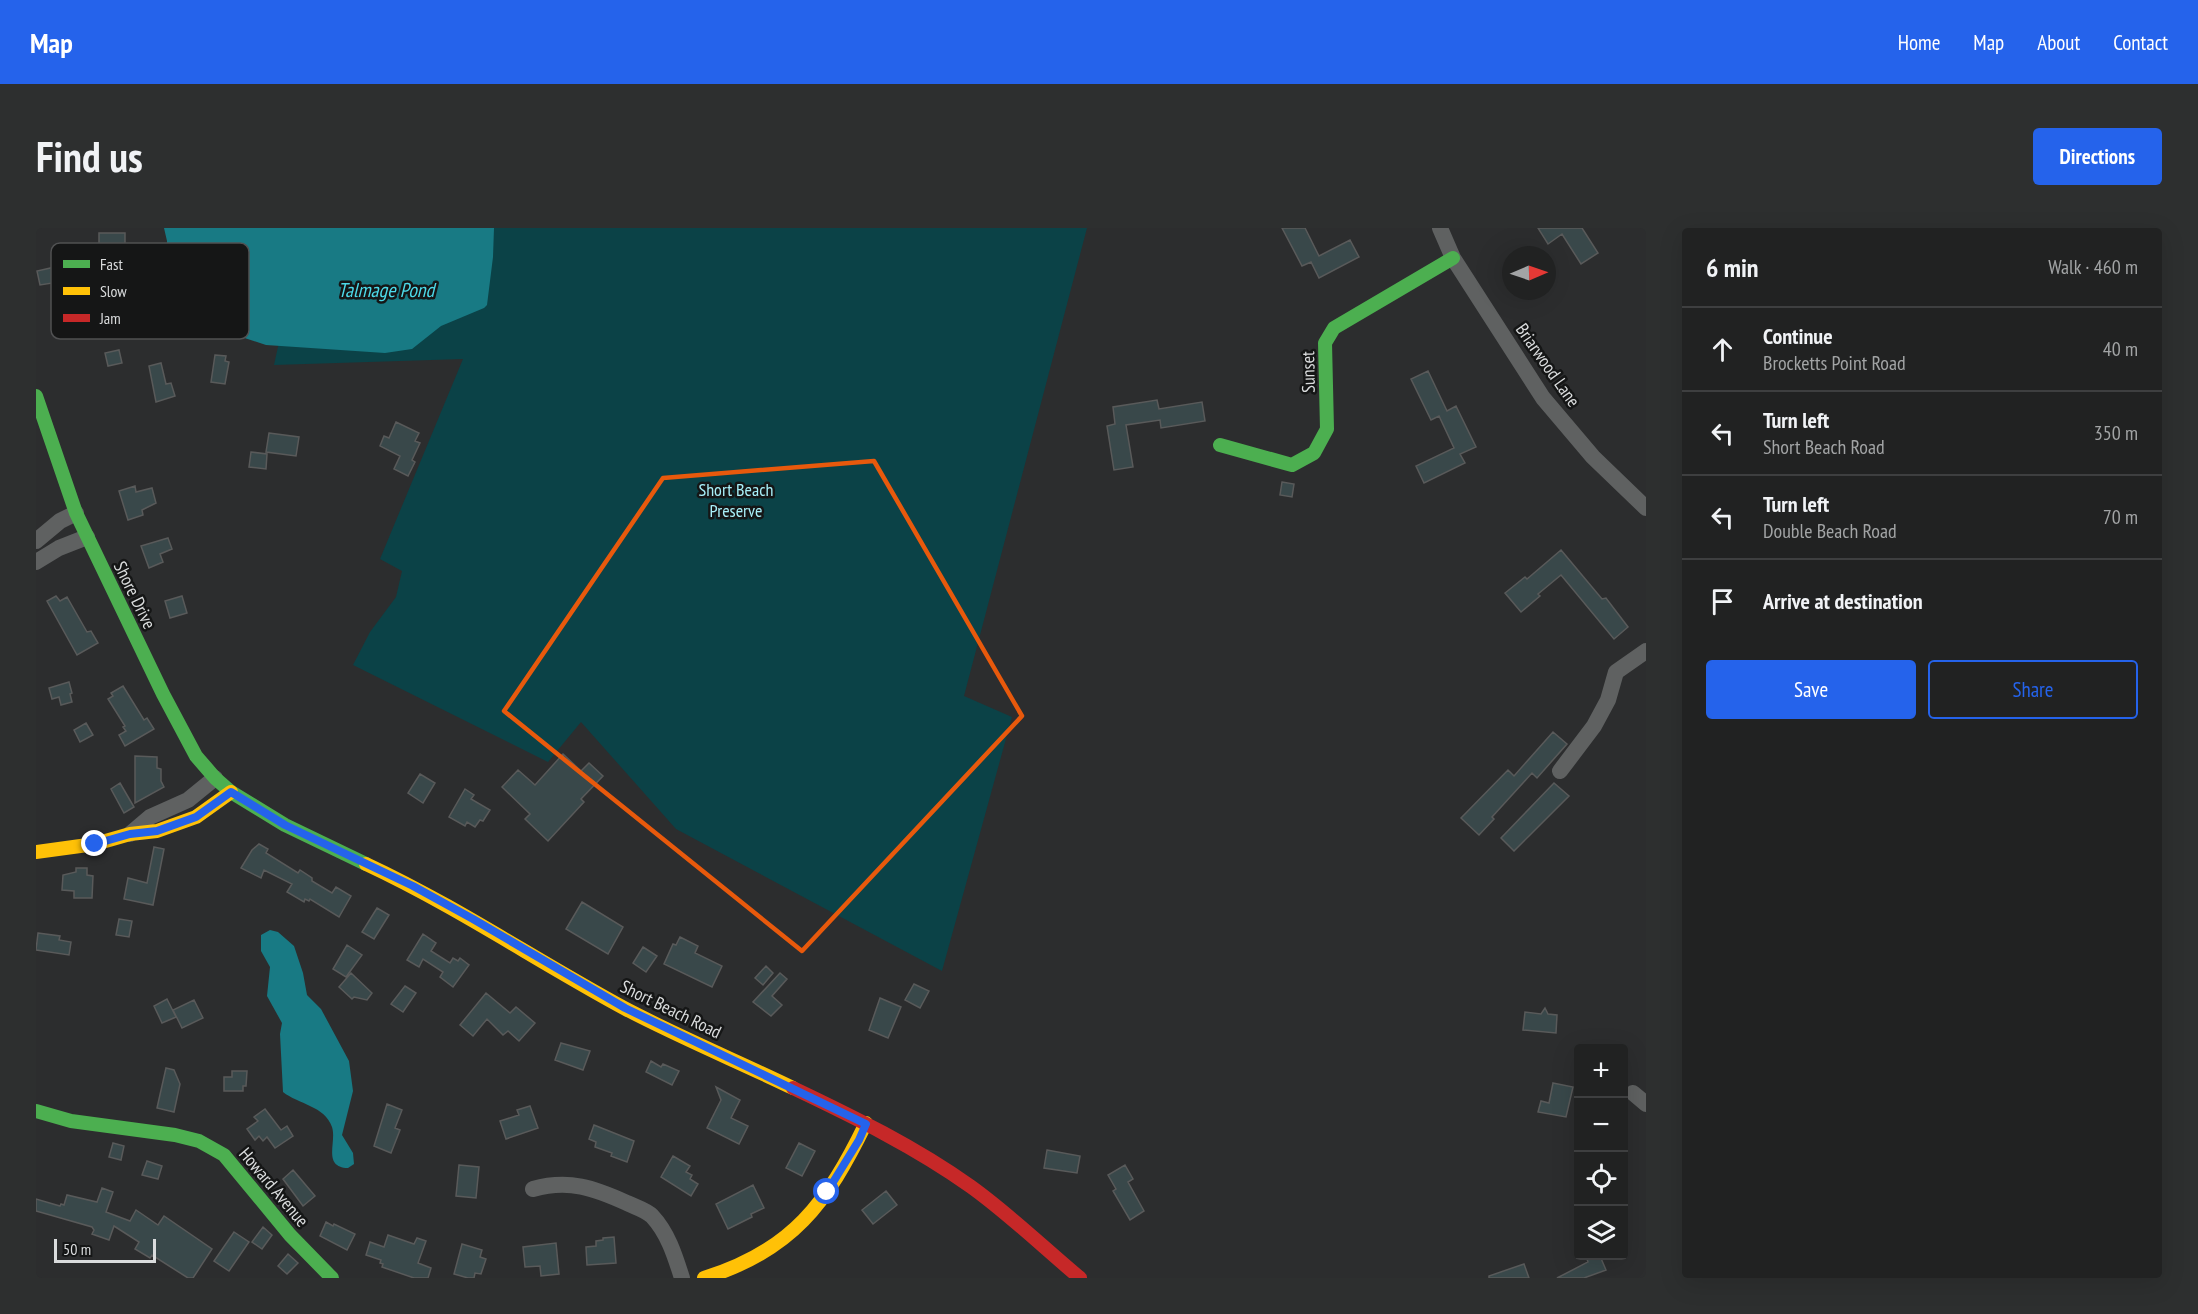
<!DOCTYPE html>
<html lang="en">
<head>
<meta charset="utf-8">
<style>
  body { margin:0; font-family:"PT Sans Narrow",sans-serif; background:#2d2f2f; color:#f1f3f6 }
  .controls { position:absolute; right:18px; bottom:18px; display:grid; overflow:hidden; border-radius:6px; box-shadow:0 6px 24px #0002 }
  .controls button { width:54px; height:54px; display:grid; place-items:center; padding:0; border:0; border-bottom:2px solid #3e3f40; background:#212222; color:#f1f3f6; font:30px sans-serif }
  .compass { position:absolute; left:1466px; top:18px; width:54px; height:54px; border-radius:50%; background:#212222; box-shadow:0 6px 24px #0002; rotate:88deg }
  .scale { position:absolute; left:18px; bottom:15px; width:102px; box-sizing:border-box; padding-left:6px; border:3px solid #dadcdd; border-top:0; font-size:16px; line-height:21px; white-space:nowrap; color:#dadcdd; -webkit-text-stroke:4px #151616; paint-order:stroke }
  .stop { position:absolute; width:18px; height:18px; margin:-14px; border:4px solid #2563eb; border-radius:50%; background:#fff }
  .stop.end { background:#2563eb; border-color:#fff; box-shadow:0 2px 6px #0008 }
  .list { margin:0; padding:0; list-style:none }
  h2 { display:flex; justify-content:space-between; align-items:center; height:78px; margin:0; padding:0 24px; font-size:26px }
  h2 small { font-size:20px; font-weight:400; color:#a2a4a5 }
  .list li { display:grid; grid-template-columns:39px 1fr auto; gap:18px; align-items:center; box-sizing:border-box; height:84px; padding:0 24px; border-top:2px solid #3e3f40 }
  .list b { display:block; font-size:22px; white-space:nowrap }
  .list p { margin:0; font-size:20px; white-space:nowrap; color:#a2a4a5 }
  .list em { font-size:20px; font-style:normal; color:#a2a4a5 }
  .actions { display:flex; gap:12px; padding:18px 24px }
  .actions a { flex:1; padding:14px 0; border:2px solid #2563eb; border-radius:6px; text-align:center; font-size:21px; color:#2563eb }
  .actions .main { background:#2563eb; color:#fff }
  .icon { flex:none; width:33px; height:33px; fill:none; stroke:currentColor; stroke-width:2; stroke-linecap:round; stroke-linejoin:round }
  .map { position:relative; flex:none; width:1610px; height:1050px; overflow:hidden; border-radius:6px }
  header { display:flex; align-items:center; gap:36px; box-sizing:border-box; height:84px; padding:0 30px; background:#2563eb; color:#fff }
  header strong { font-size:28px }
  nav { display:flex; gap:33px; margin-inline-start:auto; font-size:21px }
  .intro { display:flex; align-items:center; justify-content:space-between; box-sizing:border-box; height:144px; padding:0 36px }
  h1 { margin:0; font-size:42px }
  .button { padding:15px 27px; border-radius:6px; background:#2563eb; color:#fff; font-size:21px; font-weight:700 }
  main { display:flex; gap:36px; padding:0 36px }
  aside { flex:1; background:#212222; border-radius:6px; box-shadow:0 6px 24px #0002 }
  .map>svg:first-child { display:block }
  .green { fill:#0b4247 }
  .water { fill:#187a84 }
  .building { fill:#39484a; stroke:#595a5a; stroke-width:1.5 }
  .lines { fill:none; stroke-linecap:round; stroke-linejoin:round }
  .street { stroke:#5f6161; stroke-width:16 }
  .fast { stroke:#4caf50; stroke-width:14 }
  .slow { stroke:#ffc107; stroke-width:14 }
  .jam { stroke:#c62828; stroke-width:14 }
  .route { stroke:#2563eb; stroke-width:8 }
  .marked { fill:none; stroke:#e8590c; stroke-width:4.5; stroke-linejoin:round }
  .labels { text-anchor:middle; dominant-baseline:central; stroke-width:5; stroke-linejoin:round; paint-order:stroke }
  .street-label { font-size:18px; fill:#dadcdd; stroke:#151616 }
  .park-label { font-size:18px; fill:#a8f0f9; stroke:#151616 }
  .water-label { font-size:20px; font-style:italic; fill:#4ddae9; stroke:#151616 }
  .key { fill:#151616; stroke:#505152; stroke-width:1.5 }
  .key-label { font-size:16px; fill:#dadcdd }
</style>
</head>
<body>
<header>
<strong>Map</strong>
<nav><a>Home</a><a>Map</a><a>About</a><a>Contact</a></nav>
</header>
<div class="intro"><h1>Find us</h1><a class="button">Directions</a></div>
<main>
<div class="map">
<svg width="1610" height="1050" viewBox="0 0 1610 1050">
  <rect width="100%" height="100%" fill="#2c2d2e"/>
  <!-- green -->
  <path class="green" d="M268 0H1051L928 468 976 489 906 743 640 601 545 494 512 534 317 437 334 404 360 369 366 343 344 331 427 131 238 137Z"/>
  <!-- water -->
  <path class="water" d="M128 0H458L457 29 451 77 448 80 405 98 376 121 349 125 230 117 166 96 157 90 153 84 146 80 132 62 130 34 131 13Z
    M234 702 242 704 258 718 267 745 271 767 285 781 313 833 317 863 306 907 317 925 318 936 312 940C286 939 301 914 296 899 289 878 262 876 247 864L244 806 246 795 231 768 234 739 225 723V707Z"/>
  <!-- building -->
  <path class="building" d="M1246 0H1269L1283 28 1314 12 1323 29 1283 50 1275 34 1266 38Z
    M1502 0H1546L1562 25 1545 36 1526 6 1512 16Z
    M63 5H89V41L99 38 100 44 107 42 110 53 89 59V65H84L83 61H81L78 50 81 49 76 27H63Z
    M19 39 23 54 4 57 1 43Z
    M83 122 86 135 72 138 69 125Z
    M179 127 190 128 189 133 193 134 189 156 175 154Z
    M125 135 130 156 135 155 139 168 120 174 113 138Z
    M1392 143 1411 183 1420 178 1440 219 1424 226 1429 235 1388 255 1380 238 1418 220 1403 188 1395 192 1375 151Z
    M1121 172 1123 181 1166 174 1169 193 1125 200 1124 192 1090 197 1097 239 1078 242 1071 198 1079 196 1077 179Z
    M360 194 383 205 379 213 384 215 376 232 379 234 372 248 358 241 364 228 344 218 348 208 353 210Z
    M233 205 263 209 260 228 230 224Z
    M215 224 231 226 230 241 213 239Z
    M1246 254 1258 256 1256 269 1244 267Z
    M99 258 100 264 116 260 120 275 106 282 107 287 92 292 83 263Z
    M132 310 136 321 124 326 127 334 113 340 105 318Z
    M1525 322 1566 371 1570 370 1592 399 1578 411 1525 347 1502 366 1504 368 1485 384 1469 365 1489 349 1491 351Z
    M20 368 24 373 31 369 51 404 55 403 62 415 41 427 11 373Z
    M146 368 151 385 134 390 129 373Z
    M33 454 36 465 34 466 36 474 25 477 23 469 16 471 13 460Z
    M87 458 108 492 111 490 118 501 89 518 83 507 90 503 87 499 89 498 72 471 77 468 75 465Z
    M50 495 57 507 44 514 38 502Z
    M1517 504 1531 516 1501 550 1496 545 1456 589 1458 591 1443 607 1425 590 1472 542 1478 548Z
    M527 526 545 543 553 535 567 548 545 571 548 574 512 613 489 591 494 586 466 559 482 542 499 557Z
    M99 528 121 529V540L125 541V553L128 559 99 575Z
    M384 546 399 555 387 575 372 565Z
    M84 555 98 579 88 585 75 561Z
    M1518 555 1533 568 1478 623 1465 610Z
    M429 561 438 567 435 571 454 582 447 593 444 592 439 599 431 594 429 598 413 589Z
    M223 616 232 621 230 625 262 645 264 642 276 650V653L296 665 300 659 315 668 303 689 274 671 273 673 269 671 268 674 251 664 256 656 228 642 225 650 205 640 216 622Z
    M118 619 128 621 117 677 88 671 92 650 111 655Z
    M40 640H51V647L57 648 56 670H38V663L26 662 27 647 40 644Z
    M546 674 587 699 572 726 530 701Z
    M341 680 353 687 338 711 326 704Z
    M83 691 96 693 93 709 80 707Z
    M2 705 24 708 23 712 35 714 33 727 0 722Z
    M387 706 400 715 395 723 414 735 417 730 422 733 424 730 433 737 417 759 404 749 407 744 387 731 383 739 371 732Z
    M644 709 662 718 659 725 686 738 676 759 628 736 637 716 640 717Z
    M311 717 326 727 310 749 297 741Z
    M607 719 621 728 610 744 597 735Z
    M730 738 737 745 727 757 719 750Z
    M315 745 336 765 331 772 318 769 316 771 303 759Z
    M744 745 751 751 736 768 746 777 735 788 717 774Z
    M878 756 893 763 884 780 869 772Z
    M369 758 380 765 367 784 355 776Z
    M450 765 474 785 480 779 499 795 483 813 472 803 467 807 451 791 437 808 424 797Z
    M844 770 865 779 852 810 833 802Z
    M131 771 140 789 126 795 118 778Z
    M158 772 167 790 146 800 137 782Z
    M1509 780 1512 786 1521 787 1520 805 1487 802 1489 784 1505 786Z
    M525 815 554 823 547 842 519 832Z
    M615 833 625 839 627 836 643 843 636 857 610 844Z
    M130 840 138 842 144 856 138 884 121 880Z
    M196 843H211L210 858H207V863H188V849H196Z
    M1517 855 1537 859 1530 889 1502 884 1505 873 1513 875Z
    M680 859 704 872 695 890 712 898 703 916 671 900 685 872Z
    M351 876 366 882 359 900 364 902 355 925 338 918Z
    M494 878 502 900 470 911 464 893 483 887 481 882Z
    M229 881 245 902 251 898 257 908 239 920 231 909 227 913 223 908 219 912 211 901 222 893 218 889Z
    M558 897 598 913 591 934 575 928 576 925 559 919 560 914 553 911Z
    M77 915 88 918 85 932 73 929Z
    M763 915 779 923 766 948 750 940Z
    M1011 922 1044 928 1041 945 1008 940Z
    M637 928 654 938 650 944 656 947 654 951 662 956 655 968 625 949Z
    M111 933 126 938 122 951 106 947Z
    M423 937 443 939 440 970 420 968Z
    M1089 937 1097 951 1092 954 1108 983 1094 992 1077 963 1080 961 1072 947Z
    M257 942 279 968 267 978 247 951Z
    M717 957 728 980 715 986 716 989 692 1001 680 976Z
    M66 960 77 964 70 984 94 993 100 982 122 997 128 988 176 1021 157 1050H152L116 1027 114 1030 99 1021 103 1014 78 998 73 1012 56 1006 58 1002 56 999 0 983V971L24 978 25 976 28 977 31 967 61 974Z
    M850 963 861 977 837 996 826 982Z
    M290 994 297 998 298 996 319 1006 311 1022 284 1008Z
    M227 999 236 1007 226 1021 216 1014Z
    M198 1004 213 1014 193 1043 178 1033Z
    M352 1007 378 1016 381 1010 390 1013 382 1035 395 1040 392 1050H378L346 1039 347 1036 344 1035 345 1032 330 1027 334 1014 348 1019Z
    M578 1009 580 1035 551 1037 550 1019 560 1018V1013L567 1012V1010Z
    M520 1015 523 1046 505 1048 504 1038 489 1039 487 1019Z
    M426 1016 446 1022 444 1029 450 1031 445 1046 439 1045 438 1050H432L418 1046Z
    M252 1026 262 1035 251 1046 242 1038Z
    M1550 1028H1564L1570 1042 1548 1050H1521L1552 1034Z
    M1488 1036 1493 1050H1453V1048Z"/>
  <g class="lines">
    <!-- street -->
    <path class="street" d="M1404 0 1417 30 1507 170 1557 229 1610 280
      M0 313 24 293 40 285
      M0 334 23 320 51 309
      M1524 543 1558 498 1572 472 1580 444 1610 423
      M94 606 114 589 152 572 179 550
      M1597 865 1610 876
      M497 961C533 951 558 960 591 975 599 979 610 982 616 988 632 1005 639 1028 646 1050"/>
    <!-- fast -->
    <path class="fast" d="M0 168 40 285 127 466 160 528 179 550 195 564 249 597 330 636
      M1184 217 1256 237 1278 225 1291 201 1289 115 1298 100 1417 30
      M0 883 35 893 139 907 163 913 188 927 254 1007 296 1050"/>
    <!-- slow -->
    <path class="slow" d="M0 624 59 616 94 606 121 603 160 589 195 564
      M330 636C420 678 501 733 588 780 643 809 701 833 757 860
      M668 1050C756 1023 791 975 830 895"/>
    <!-- jam -->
    <path class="jam" d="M757 860C818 889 879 919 934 958 972 985 1008 1020 1044 1050"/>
  </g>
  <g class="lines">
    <!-- route -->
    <path class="route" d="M59 616 94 606 121 603 160 589 195 564 249 597 377 658 437 691 589 780 830 896 823 912 791 964"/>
  </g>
  <!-- marked area -->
  <path class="marked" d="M838 233 986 488 766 723 468 483 627 250Z"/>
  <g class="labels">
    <!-- street labels -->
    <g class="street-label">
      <text transform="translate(1512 137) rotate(55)">Briarwood Lane</text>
      <text transform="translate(1272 144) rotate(-91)">Sunset</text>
      <text transform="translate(99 367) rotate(64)">Shore Drive</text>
      <text transform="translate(635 781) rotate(26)">Short Beach Road</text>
      <text transform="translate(238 959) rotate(50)">Howard Avenue</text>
    </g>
    <!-- park labels -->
    <g class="park-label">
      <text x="700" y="261">Short Beach<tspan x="700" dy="21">Preserve</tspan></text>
    </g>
    <!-- water labels -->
    <g class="water-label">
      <text x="350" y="62">Talmage Pond</text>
    </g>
  </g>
  <!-- legend -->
  <rect x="15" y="15" width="198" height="96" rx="9" class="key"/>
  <rect x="27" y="32" width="27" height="8" fill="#4caf50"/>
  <rect x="27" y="59" width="27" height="8" fill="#ffc107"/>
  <rect x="27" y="86" width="27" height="8" fill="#c62828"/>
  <g class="key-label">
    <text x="64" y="42">Fast</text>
    <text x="64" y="69">Slow</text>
    <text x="64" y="96">Jam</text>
  </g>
</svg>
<div class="controls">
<button>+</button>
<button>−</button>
<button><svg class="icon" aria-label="locate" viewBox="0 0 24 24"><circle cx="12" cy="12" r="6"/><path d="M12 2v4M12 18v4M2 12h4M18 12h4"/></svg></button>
<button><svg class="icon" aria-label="layers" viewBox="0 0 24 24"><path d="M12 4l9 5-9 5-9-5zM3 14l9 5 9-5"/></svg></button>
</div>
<svg class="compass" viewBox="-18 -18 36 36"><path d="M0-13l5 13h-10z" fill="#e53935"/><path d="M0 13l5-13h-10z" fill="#a2a4a5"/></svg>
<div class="scale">50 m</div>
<div class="stop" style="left:791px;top:964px"></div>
<div class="stop end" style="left:59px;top:616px"></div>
</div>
<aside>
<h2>6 min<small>Walk · 460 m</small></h2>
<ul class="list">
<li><svg class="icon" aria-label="ahead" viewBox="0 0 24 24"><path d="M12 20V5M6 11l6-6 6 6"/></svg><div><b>Continue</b><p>Brocketts Point Road</p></div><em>40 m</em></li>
<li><svg class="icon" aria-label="left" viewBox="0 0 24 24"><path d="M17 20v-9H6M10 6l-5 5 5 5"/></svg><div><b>Turn left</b><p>Short Beach Road</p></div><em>350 m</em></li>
<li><svg class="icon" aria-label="left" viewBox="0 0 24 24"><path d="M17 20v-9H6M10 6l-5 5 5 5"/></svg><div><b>Turn left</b><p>Double Beach Road</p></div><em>70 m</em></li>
<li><svg class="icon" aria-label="arrive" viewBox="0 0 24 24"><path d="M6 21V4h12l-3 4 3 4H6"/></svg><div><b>Arrive at destination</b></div></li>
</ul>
<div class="actions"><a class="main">Save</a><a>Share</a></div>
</aside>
</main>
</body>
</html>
